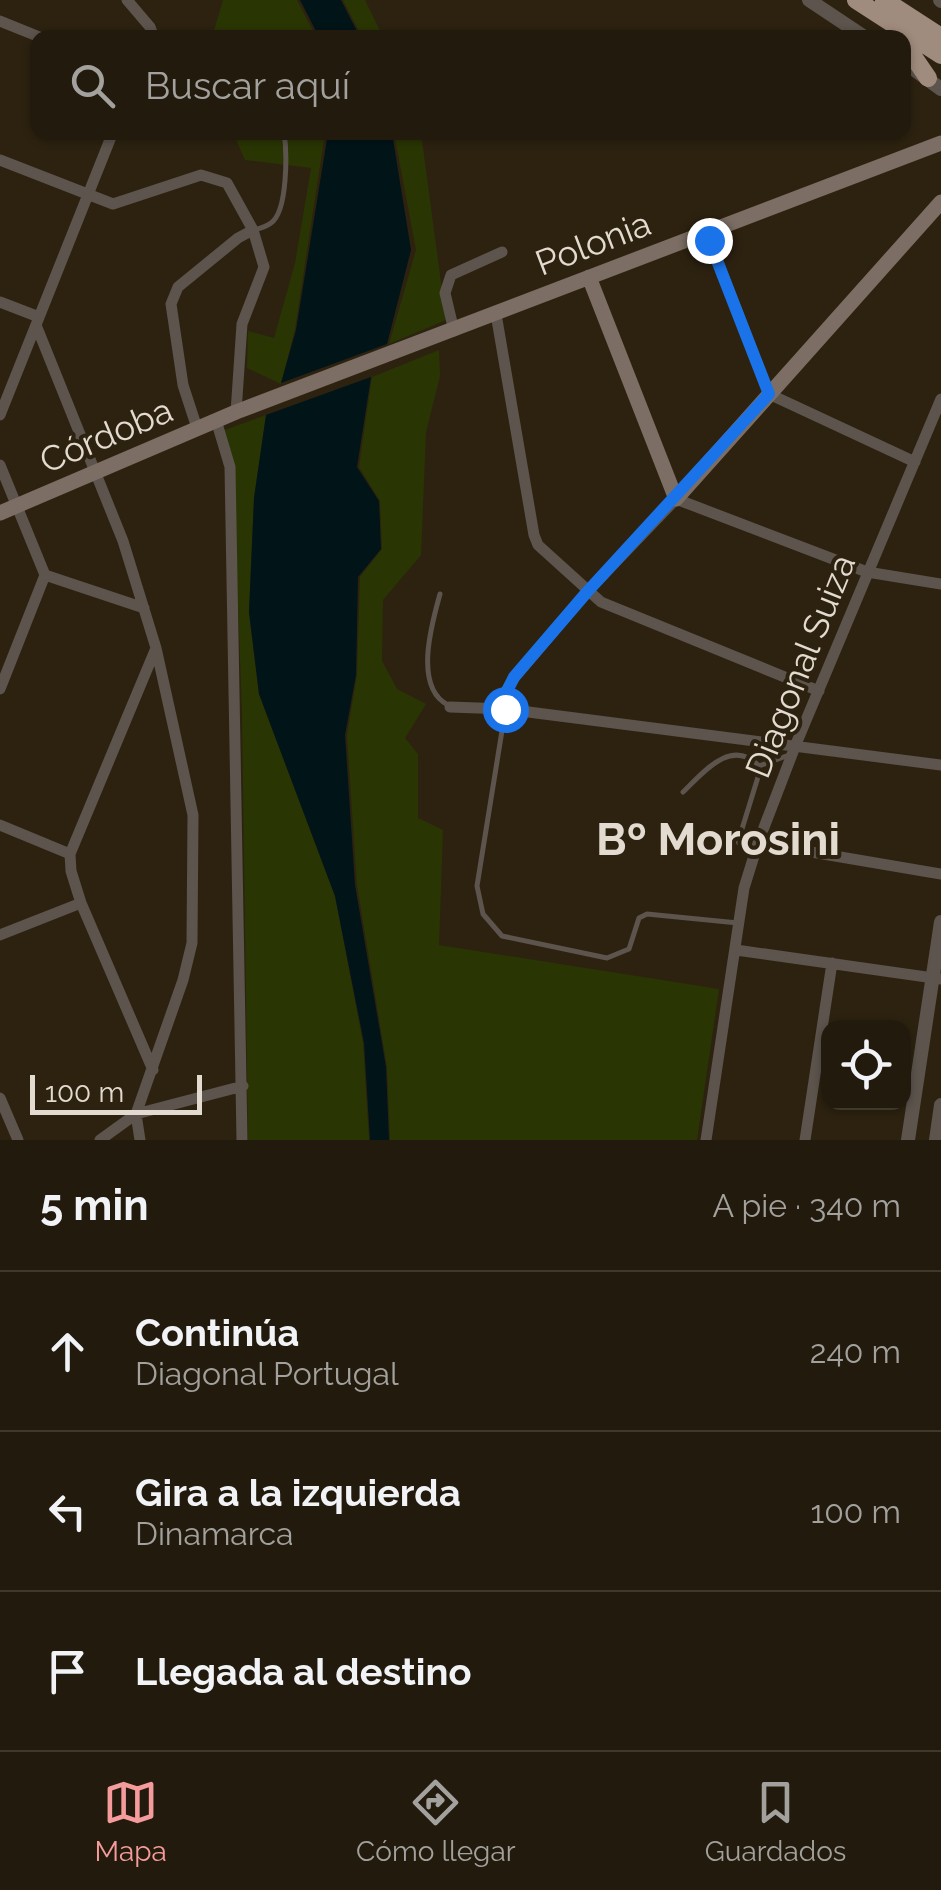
<!DOCTYPE html>
<html lang="es">
<head>
<meta charset="utf-8">
<style>
  body { margin:0; font-family:Raleway,sans-serif; background:#2a2315; color:#f1f3f6 }
  .controls { position:absolute; right:30px; bottom:30px; display:grid; overflow:hidden; border-radius:20px; box-shadow:0 2px 8px #0004 }
  .controls button { width:90px; height:90px; display:grid; place-items:center; padding:0; border:0; border-bottom:2px solid #3f382d; background:#221a0c; color:#f1f3f6; font:50px sans-serif }
  .scale { position:absolute; left:30px; bottom:25px; width:172px; box-sizing:border-box; padding-left:10px; border:5px solid #e3dbd0; border-top:0; font-size:28px; line-height:35px; white-space:nowrap; color:#e3dbd0; -webkit-text-stroke:8px #2d2210; paint-order:stroke }
  .stop { position:absolute; width:30px; height:30px; margin:-22px; border:8px solid #1a73e8; border-radius:50%; background:#fff }
  .stop.end { background:#1a73e8; border-color:#fff; box-shadow:0 2px 10px #0008 }
  .list { margin:0; padding:0; list-style:none }
  h2 { display:flex; justify-content:space-between; align-items:center; height:130px; margin:0; padding:0 40px; font-size:42px }
  h2 small { font-size:32px; font-weight:400; color:#a2a19d }
  .list li { display:grid; grid-template-columns:65px 1fr auto; gap:30px; align-items:center; box-sizing:border-box; height:160px; padding:0 40px; border-top:2px solid #3f382d }
  .list b { display:block; font-size:38px; white-space:nowrap }
  .list p { margin:0; font-size:32px; white-space:nowrap; color:#a2a19d }
  .list em { font-size:32px; font-style:normal; color:#a2a19d }
  .icon { flex:none; width:55px; height:55px; fill:none; stroke:currentColor; stroke-width:2; stroke-linecap:round; stroke-linejoin:round }
  .map { position:relative; flex:none; width:941px; height:1140px; overflow:hidden }
  .search { position:absolute; background:#221a0c; box-shadow:0 2px 8px #0004; left:30px; right:30px; top:30px; height:110px; display:flex; align-items:center; gap:25px; box-sizing:border-box; padding:0 35px; border-radius:20px; color:#a2a19d; font-size:38px }
  .sheet { height:610px; background:#221a0c }
  nav { display:flex; justify-content:space-around; align-items:center; box-sizing:border-box; height:140px; border-top:2px solid #3f382d; background:#221a0c; font-size:28px; color:#a2a19d }
  nav a { display:grid; justify-items:center; gap:5px }
  nav .on { color:#f59b9b }
  .map>svg:first-child { display:block }
  .green { fill:#2a3504 }
  .water { fill:#011418 }
  .lines { fill:none; stroke-linecap:round; stroke-linejoin:round }
  .service { stroke:#5c544d; stroke-width:5 }
  .minor { stroke:#5c544d; stroke-width:11 }
  .tertiary { stroke:#5c544d; stroke-width:14 }
  .secondary { stroke:#7c6e64; stroke-width:15 }
  .trunk { stroke:#a08c7e; stroke-width:18 }
  .route { stroke:#1a73e8; stroke-width:12 }
  .labels { text-anchor:middle; dominant-baseline:central; stroke-width:8; stroke-linejoin:round; paint-order:stroke }
  .street-label { font-size:35px; fill:#e3dbd0; stroke:#2d2210 }
  .district-label { font-size:45px; font-weight:bold; fill:#e3dbd0; stroke:#2d2210 }
</style>
</head>
<body>
<div class="map">
<svg width="941" height="1140" viewBox="0 0 941 1140">
  <rect width="100%" height="100%" fill="#2d2210"/>
  <!-- green -->
  <path class="green" d="M223 0H297L316 37H212Z
    M343 0H365L383 37H362Z
    M233 133H325L295 329 281 384 247 368 248 331 274 338 295 263 311 168 245 160Z
    M394 133H421L446 320 389 344 416 250Z
    M439 350 440 376 426 432 421 555 383 600 382 661 397 689 426 704 405 738 418 754V818L443 830 439 945 719 989 697 1140H390L387 1067 357 885 347 735 357 675 360 577 382 549 380 501 359 467 372 377Z
    M266 415 254 498 249 612 259 694 335 896 363 1043 369 1140H248L242 713 233 464 222 431Z"/>
  <!-- water -->
  <path class="water" d="M300 0H341L360 37H319Z
    M328 133H392L411 250 387 344 281 383 296 330Z
    M371 377 357 467 379 501 381 549 358 577 356 675 345 735 355 885 386 1067 389 1140H370L364 1043 335 896 259 694 249 612 254 498 266 415Z"/>
  <g class="lines">
    <!-- service -->
    <path class="service" d="M255 230C260 228 266 227 271 223 288 211 287 152 284 132
      M440 594C432 623 413 687 448 705
      M505 712 477 886 483 914 502 936 607 958 629 949 639 918 647 914 738 923
      M759 766 789 755
      M683 792C703 773 731 737 759 766L758 777 738 842 751 856"/>
    <!-- minor -->
    <path class="minor" d="M127 0 150 27 154 38
      M0 21 42 38
      M0 160 113 204 201 175 227 183 253 230 238 238 178 287 171 304 183 385 197 428
      M706 231 769 394 915 462
      M0 302 39 317
      M496 314 534 535 538 545 601 602 819 691
      M36 325 123 541 156 648 193 815 192 943 183 980 136 1114 140 1140
      M454 331 445 293 451 275 502 252
      M236 412 242 324 264 267 253 230
      M0 415 113 132
      M216 420 230 467 242 1140
      M0 465 45 575 0 689
      M45 575 144 608
      M450 707 505 709 941 765
      M505 709V693L515 677 587 592 676 499 867 572 941 584
      M0 825 70 854
      M758 843 941 874
      M0 935 81 903
      M736 950 941 979
      M153 1070 81 903 71 871 70 854 156 648
      M0 1098 18 1140
      M100 1140 136 1114 243 1086
      M706 1140 744 888 758 843 796 744 941 399
      M805 1140 832 963"/>
    <!-- tertiary -->
    <path class="tertiary" d="M809 0 866 38
      M940 0 941 1
      M904 62 941 89
      M908 1140 941 922
      M936 1140 941 1105"/>
    <!-- secondary -->
    <path class="secondary" d="M589 277 676 499 941 202
      M0 513 236 412 941 143"/>
    <!-- trunk -->
    <path class="trunk" d="M856 0 941 55
      M884 0 941 37
      M904 43 928 78"/>
  </g>
  <g class="lines">
    <!-- route -->
    <path class="route" d="M505 709 506 693 514 677 587 592 769 394 709 240"/>
  </g>
  <g class="labels">
    <!-- street labels -->
    <g class="street-label">
      <text transform="translate(593 243) rotate(-21)">Polonia</text>
      <text transform="translate(106 435) rotate(-23)">Córdoba</text>
      <text transform="translate(800 666) rotate(-68)">Diagonal Suiza</text>
    </g>
    <!-- district labels -->
    <g class="district-label">
      <text x="718" y="839">Bº Morosini</text>
    </g>
  </g>
</svg>
<div class="controls">
<button><svg class="icon" aria-label="locate" viewBox="0 0 24 24"><circle cx="12" cy="12" r="6"/><path d="M12 2v4M12 18v4M2 12h4M18 12h4"/></svg></button>
</div>
<div class="scale">100 m</div>
<div class="stop" style="left:505px;top:709px"></div>
<div class="stop end" style="left:709px;top:240px"></div>
<div class="search"><svg class="icon" aria-label="search" viewBox="0 0 24 24"><circle cx="10" cy="10" r="6"/><path d="M15 15l6 6"/></svg>Buscar aquí</div>
</div>
<section class="sheet">
<h2>5 min<small>A pie · 340 m</small></h2>
<ul class="list">
<li><svg class="icon" aria-label="ahead" viewBox="0 0 24 24"><path d="M12 20V5M6 11l6-6 6 6"/></svg><div><b>Continúa</b><p>Diagonal Portugal</p></div><em>240 m</em></li>
<li><svg class="icon" aria-label="left" viewBox="0 0 24 24"><path d="M17 20v-9H6M10 6l-5 5 5 5"/></svg><div><b>Gira a la izquierda</b><p>Dinamarca</p></div><em>100 m</em></li>
<li><svg class="icon" aria-label="arrive" viewBox="0 0 24 24"><path d="M6 21V4h12l-3 4 3 4H6"/></svg><div><b>Llegada al destino</b></div></li>
</ul>
</section>
<nav>
<a class="on"><svg class="icon" aria-label="map" viewBox="0 0 24 24"><path d="M3 6l6-2 6 2 6-2v14l-6 2-6-2-6 2zM9 4v14M15 6v14"/></svg>Mapa</a>
<a><svg class="icon" aria-label="directions" viewBox="0 0 24 24"><path d="M12 3l9 9-9 9-9-9zM9 14v-3h6M13 9l2 2-2 2"/></svg>Cómo llegar</a>
<a><svg class="icon" aria-label="saved" viewBox="0 0 24 24"><path d="M7 4h10v16l-5-4-5 4z"/></svg>Guardados</a>
</nav>
</body>
</html>
